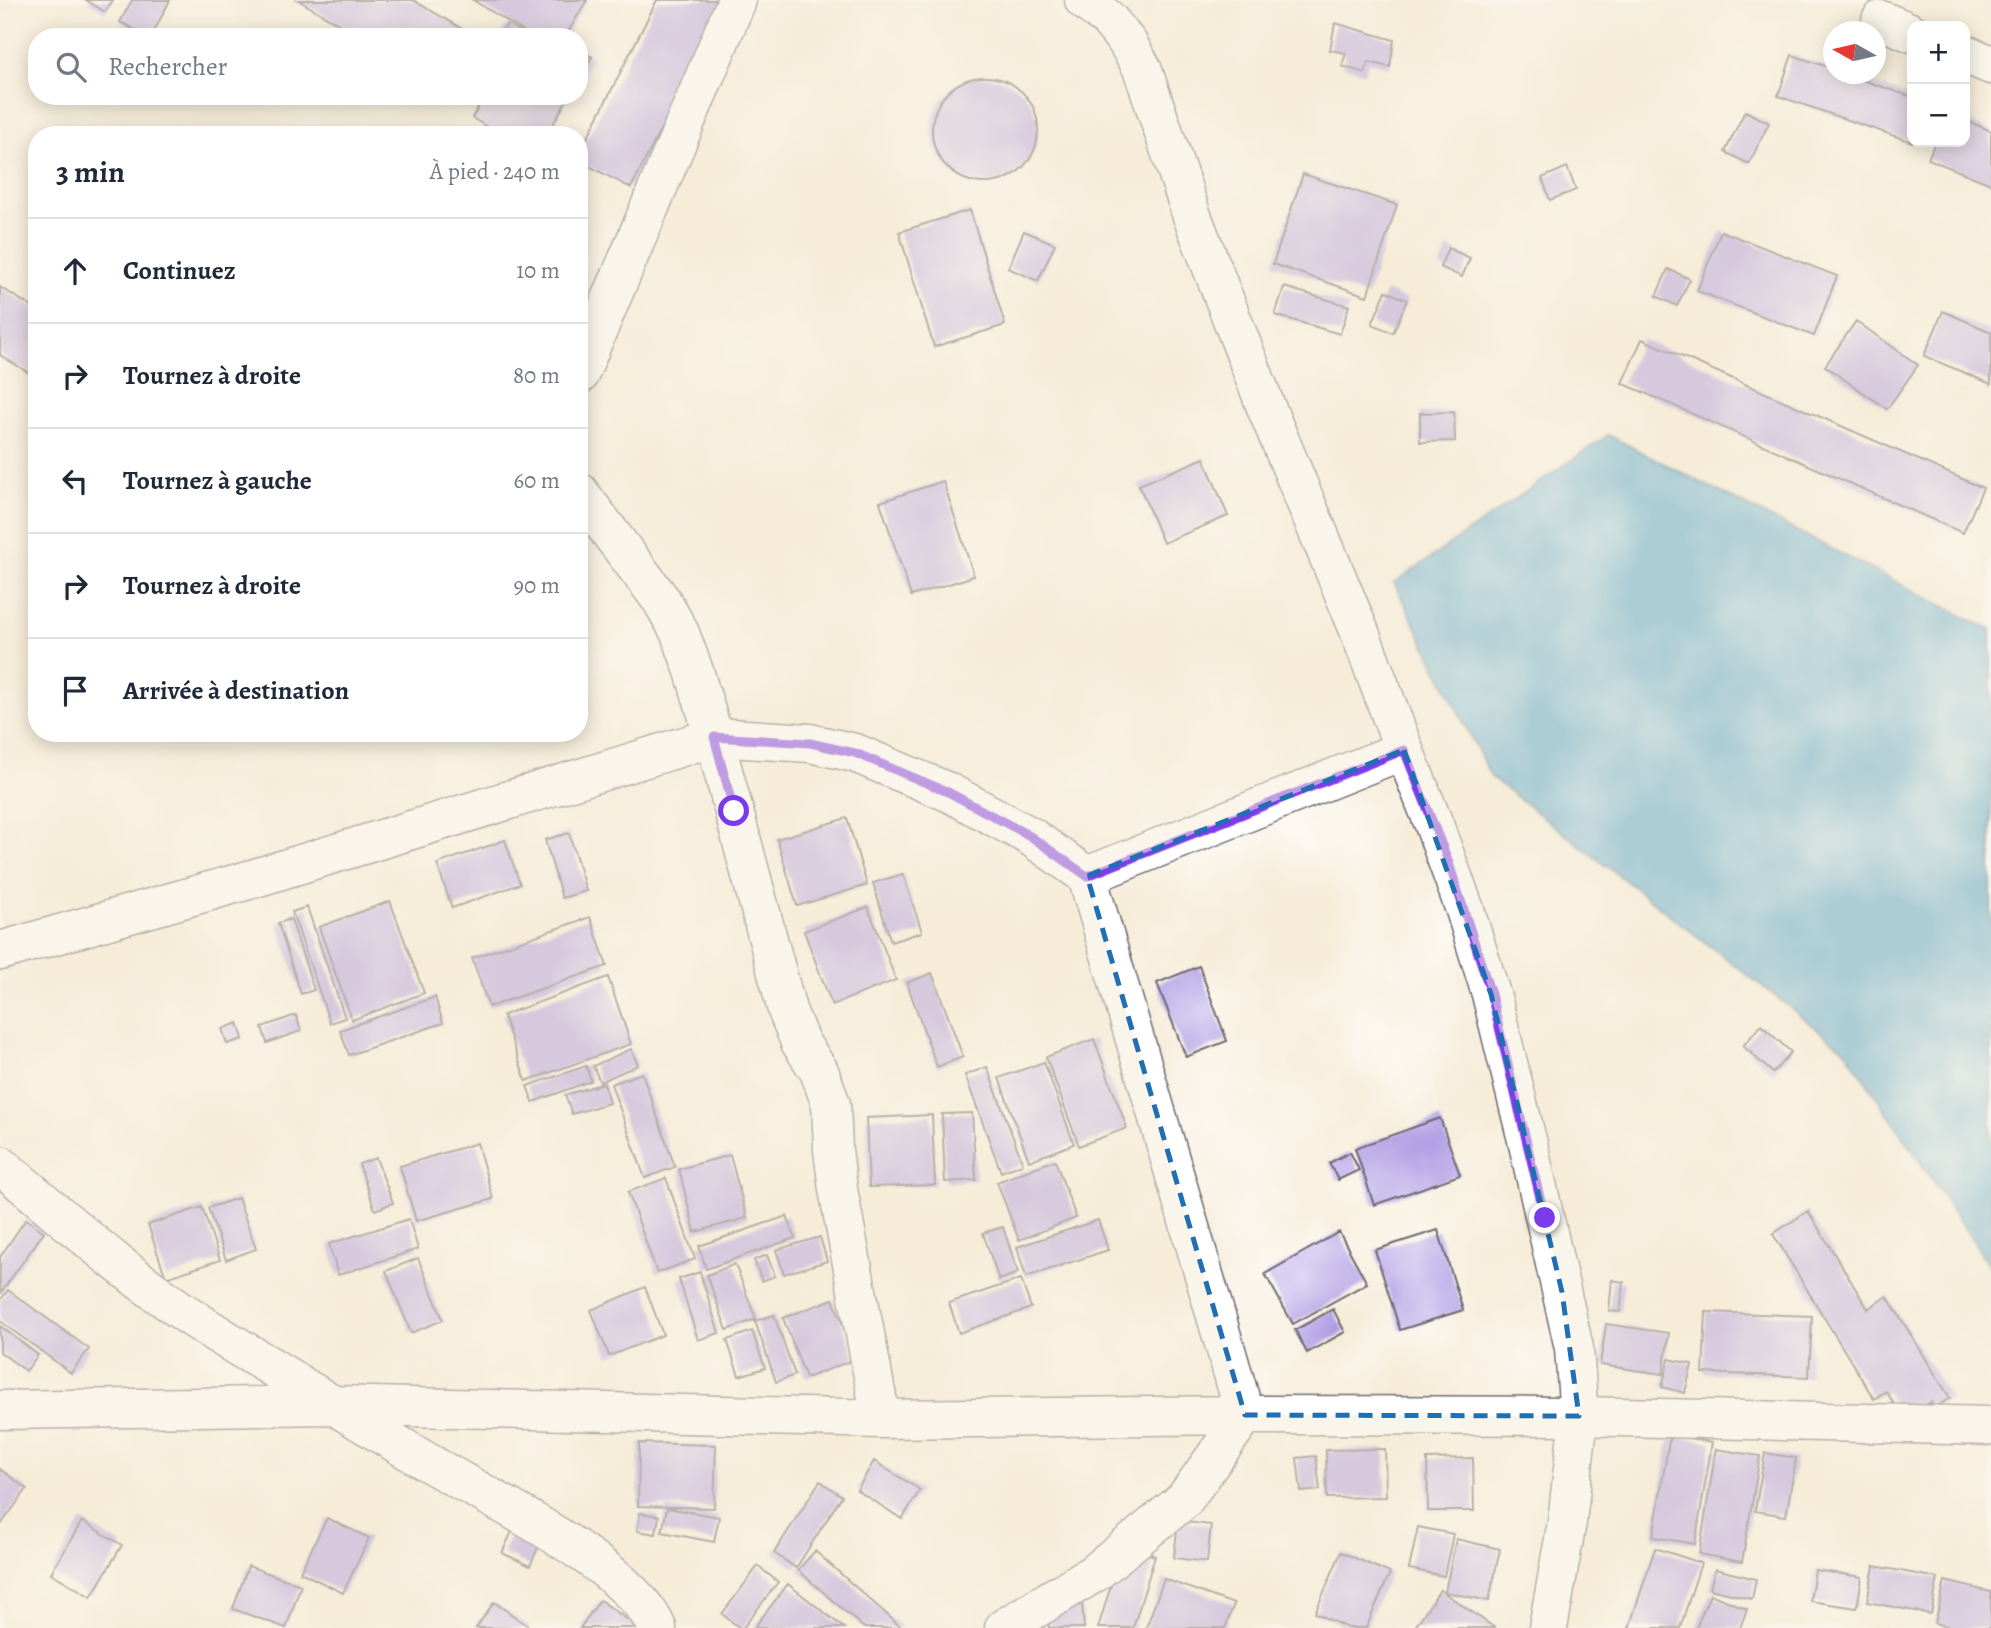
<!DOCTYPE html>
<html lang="fr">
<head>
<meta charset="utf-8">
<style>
  body { margin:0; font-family:Alegreya,serif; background:#f2f2f3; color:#1f2937 }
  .controls { position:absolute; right:21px; top:21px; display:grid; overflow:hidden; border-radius:14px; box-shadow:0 4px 18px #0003 }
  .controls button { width:63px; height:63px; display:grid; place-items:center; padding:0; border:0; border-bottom:2px solid #e0e1e3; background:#fff; color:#1f2937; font:35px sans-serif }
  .compass { position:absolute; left:1823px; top:21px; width:63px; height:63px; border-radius:50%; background:#fff; box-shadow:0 4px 18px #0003; rotate:278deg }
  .stop { position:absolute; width:21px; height:21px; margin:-16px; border:5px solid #7c3aed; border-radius:50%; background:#fff }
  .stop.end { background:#7c3aed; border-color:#fff; box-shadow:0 2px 7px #0008 }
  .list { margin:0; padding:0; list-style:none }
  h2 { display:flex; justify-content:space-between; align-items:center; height:91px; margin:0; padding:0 28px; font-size:30px }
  h2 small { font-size:23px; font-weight:400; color:#747a83 }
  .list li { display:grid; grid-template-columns:46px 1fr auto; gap:21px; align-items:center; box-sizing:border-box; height:105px; padding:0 28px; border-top:2px solid #e0e1e3 }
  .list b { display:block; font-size:26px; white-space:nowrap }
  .list em { font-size:23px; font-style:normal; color:#747a83 }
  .icon { flex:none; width:38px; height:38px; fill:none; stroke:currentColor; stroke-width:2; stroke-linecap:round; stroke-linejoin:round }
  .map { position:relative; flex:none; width:1991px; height:1628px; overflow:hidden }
  .search { position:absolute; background:#fff; box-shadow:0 4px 18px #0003; left:28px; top:28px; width:560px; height:77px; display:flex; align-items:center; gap:18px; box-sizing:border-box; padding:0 24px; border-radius:28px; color:#747a83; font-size:26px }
  .panel { position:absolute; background:#fff; box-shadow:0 4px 18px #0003; left:28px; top:126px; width:560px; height:616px; border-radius:28px }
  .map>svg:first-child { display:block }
  .water { fill:#55a7d0; stroke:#3c6486; stroke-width:2 }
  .building { fill:#af9de3 }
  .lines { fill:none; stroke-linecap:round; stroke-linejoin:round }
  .minor-casing { stroke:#6c6972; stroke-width:41 }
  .major-casing { stroke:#6c6972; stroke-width:41 }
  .minor { stroke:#fff; stroke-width:38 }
  .major { stroke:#fff; stroke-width:38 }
  .route { stroke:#7c3aed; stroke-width:9 }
  .marked { fill:none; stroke:#1f6fb2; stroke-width:5; stroke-dasharray:14 9; stroke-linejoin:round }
</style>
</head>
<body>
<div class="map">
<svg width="1991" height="1628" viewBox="0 0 1991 1628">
  <rect width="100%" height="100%" fill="#fff"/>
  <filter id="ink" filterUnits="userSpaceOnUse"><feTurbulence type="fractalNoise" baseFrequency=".0143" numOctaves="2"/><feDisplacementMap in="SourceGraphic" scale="14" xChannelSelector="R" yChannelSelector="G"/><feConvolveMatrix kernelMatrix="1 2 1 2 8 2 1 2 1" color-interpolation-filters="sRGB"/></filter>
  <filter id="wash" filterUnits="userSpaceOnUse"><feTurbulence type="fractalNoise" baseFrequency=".00686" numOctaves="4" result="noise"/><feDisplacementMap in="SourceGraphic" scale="28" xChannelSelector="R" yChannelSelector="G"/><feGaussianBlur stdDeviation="1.57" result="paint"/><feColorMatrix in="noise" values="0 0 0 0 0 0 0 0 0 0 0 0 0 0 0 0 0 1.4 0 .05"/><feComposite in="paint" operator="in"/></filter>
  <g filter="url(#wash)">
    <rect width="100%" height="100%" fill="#f6ecd8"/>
    <!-- water -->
    <path class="water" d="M1608 435 1991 630V1268L1846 1051 1491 777 1394 583Z"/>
    <g id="blocks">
      <!-- building -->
      <path class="building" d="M86 0H113L105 12Z
        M132 0H170L151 37H148L120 22Z
        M298 0H413L476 37H361Z
        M473 0H587L565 37H533Z
        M657 0H726L631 188 579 161V154Z
        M1335 23 1394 40 1390 67 1368 62 1365 73 1342 66 1346 53 1330 50Z
        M507 24 530 37H499Z
        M579 50 592 57 579 79Z
        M1792 55 1834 69V74H1845L1912 97V142L1778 96Z
        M932 130a53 53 0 1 1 106 0a53 53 0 1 1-106 0Z
        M463 96H569L547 135H502L472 118 479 106Z
        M1745 111 1769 123 1749 164 1725 152Z
        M1965 120 1991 131V184L1928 159 1935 142H1965Z
        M1567 167 1576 190 1550 200 1542 178Z
        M1303 174 1397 205 1367 296 1273 264Z
        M970 210 1005 325 934 347 899 232Z
        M1024 231 1055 244 1038 281 1008 268Z
        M1721 231 1837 276 1814 336 1697 291Z
        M1448 248 1470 258 1462 277 1440 267Z
        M1668 269 1690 279 1677 306 1656 296Z
        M0 287 37 310V378L0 355Z
        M1284 287 1349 306 1340 334 1275 315Z
        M1386 291 1407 300 1393 333 1372 324Z
        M1943 311 1991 332V384L1924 356Z
        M1856 321 1918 365 1887 409 1825 366Z
        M1642 339 1983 488 1963 533 1622 383Z
        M1454 412 1455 441 1420 442V413Z
        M1204 458 1228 516 1163 543 1139 485Z
        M943 481 974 576 911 596 880 502Z
        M847 818 867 885 797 906 777 839Z
        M569 833 586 891 562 898 545 840Z
        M505 840 520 884 452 908 437 864Z
        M903 874 922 932 891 942 873 883Z
        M390 901 424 993 352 1020 319 927Z
        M307 907 345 1018 330 1023 292 912Z
        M868 907 896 980 832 1005 804 931Z
        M590 917 607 966 489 1007 472 958Z
        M291 919 314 990 301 994 278 923Z
        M1199 966 1227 1041 1186 1057 1157 983Z
        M932 973 963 1057 937 1067 907 983Z
        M608 977 631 1044 526 1081 503 1015Z
        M435 997 443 1023 349 1055 340 1030Z
        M296 1015 301 1031 267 1043 262 1027Z
        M238 1023 243 1039 227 1044 222 1029Z
        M1761 1025 1791 1052 1773 1073 1743 1046Z
        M1094 1039 1127 1128 1079 1146 1046 1057Z
        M631 1049 638 1065 600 1082 593 1066Z
        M1044 1062 1074 1144 1029 1161 999 1078Z
        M586 1066 591 1081 533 1102 527 1086Z
        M987 1067 1023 1164 1001 1172 965 1075Z
        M642 1073 675 1167 645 1178 611 1084Z
        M604 1083 609 1103 572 1114 565 1095Z
        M972 1113 976 1180 945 1182 942 1114Z
        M932 1115 935 1185 869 1187 866 1118Z
        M1440 1118 1460 1175 1374 1205 1355 1148Z
        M477 1143 493 1199 416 1221 400 1166Z
        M1350 1152 1359 1170 1338 1180 1329 1163Z
        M730 1155 747 1218 695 1232 679 1169Z
        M376 1158 393 1203 375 1210 359 1164Z
        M1055 1160 1076 1218 1019 1240 997 1182Z
        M666 1178 695 1259 657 1273 628 1192Z
        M238 1198 256 1249 226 1260 208 1208Z
        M202 1207 220 1260 166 1278 148 1225Z
        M1808 1211 1868 1309 1887 1296 1950 1398 1934 1408 1931 1402 1903 1419 1886 1391 1874 1399 1773 1234Z
        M787 1216 795 1238 706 1269 699 1246Z
        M26 1219 44 1232 0 1294V1257Z
        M409 1219 418 1249 338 1275 329 1244Z
        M1098 1220 1108 1250 1026 1277 1017 1247Z
        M1003 1227 1018 1273 999 1280 983 1233Z
        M1438 1230 1463 1310 1400 1330 1375 1250Z
        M1339 1232 1367 1283 1293 1324 1265 1274Z
        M820 1237 827 1261 784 1274 776 1250Z
        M767 1255 775 1276 762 1281 754 1260Z
        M418 1258 443 1320 411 1333 386 1271Z
        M735 1264 756 1319 727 1330 707 1275Z
        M700 1272 719 1333 698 1340 679 1279Z
        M1021 1279 1031 1308 959 1333 949 1303Z
        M1612 1280 1624 1282 1620 1312 1609 1311Z
        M645 1287 663 1335 609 1356 591 1310Z
        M8 1290 89 1349 71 1373 0 1321V1301Z
        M833 1299 856 1359 806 1378 783 1318Z
        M1333 1309 1345 1332 1307 1353 1295 1330Z
        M1706 1312 1812 1316 1809 1377 1703 1373Z
        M774 1315 795 1375 776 1382 755 1321Z
        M1606 1324 1669 1333 1663 1374 1600 1365Z
        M0 1326 38 1355 26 1371 0 1352Z
        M752 1331 765 1368 739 1376 727 1340Z
        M1669 1359 1692 1364 1685 1393 1662 1387Z
        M1670 1435 1712 1442 1695 1544 1653 1537Z
        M639 1443 716 1445 714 1508 638 1506Z
        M1385 1449 1386 1497 1327 1498 1326 1450Z
        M1716 1449 1760 1456 1742 1562 1699 1554Z
        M1765 1453 1796 1458 1786 1516 1755 1511Z
        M1316 1456 1320 1490 1301 1492 1297 1458Z
        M1473 1458 1474 1511H1428L1427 1459Z
        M874 1461 920 1490 902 1519 857 1490Z
        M0 1469 27 1489 0 1526Z
        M820 1481 842 1496 796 1568 774 1553Z
        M667 1508 719 1517 714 1542 662 1532Z
        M640 1513 659 1516 656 1534 637 1531Z
        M327 1518 369 1538 343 1593 300 1572Z
        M82 1521 122 1545 91 1597 51 1573Z
        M1178 1521 1211 1525 1207 1562 1174 1558Z
        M514 1527 542 1539 530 1566 502 1553Z
        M1418 1527 1453 1534 1444 1576 1409 1569Z
        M1456 1539 1500 1549 1489 1601 1445 1592Z
        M1123 1546 1155 1556 1133 1628H1098Z
        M1655 1548 1701 1563 1680 1628H1629Z
        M815 1551 902 1628H864L798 1570Z
        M1341 1552 1390 1573 1366 1628H1348L1315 1613Z
        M248 1566 301 1585 286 1628 233 1609Z
        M758 1566 778 1582 743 1628H740L722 1614Z
        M1874 1566 1938 1578 1931 1614 1867 1602Z
        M1715 1569 1756 1579 1752 1599 1710 1589Z
        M1815 1570 1862 1577 1857 1608 1810 1601Z
        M1164 1579 1234 1604 1225 1628H1146Z
        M1945 1581 1991 1592V1628H1953L1935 1623Z
        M788 1584 844 1628H754Z
        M1440 1590 1495 1628H1414Z
        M1081 1591 1084 1628H1049L1046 1593Z
        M1710 1594 1747 1609 1740 1628H1696Z
        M600 1600 639 1628H580Z
        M494 1602 531 1628H476Z"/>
    </g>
  </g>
  <g filter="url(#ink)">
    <use href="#blocks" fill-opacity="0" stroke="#6c6972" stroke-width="2"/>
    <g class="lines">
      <defs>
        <path id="minor" d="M1881 20 1912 33
          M1965 54 1991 65
          M579 375 737 0
          M579 492 662 601 680 633 694 671 714 737 787 1010 800 1042 819 1071 831 1104 833 1150 838 1189 881 1419
          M1087 876 1404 750
          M0 951 252 879 714 737 810 743 855 753 948 792 1030 836 1087 876 1245 1415 1184 1500 1096 1572 1004 1628
          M0 1165C63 1217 125 1274 194 1319 221 1337 248 1353 275 1369 326 1401 377 1432 429 1463 487 1497 632 1566 657 1628
          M0 1410 334 1405 881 1419 1245 1415 1579 1416 1991 1426"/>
        <path id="major" d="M1084 0 1108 19 1127 42 1142 68 1192 216 1266 407 1359 630 1404 750 1433 822 1465 910 1491 994 1528 1144 1574 1348 1579 1416 1567 1522 1548 1628"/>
      </defs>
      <!-- minor casing -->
      <use href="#minor" class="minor-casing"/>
      <!-- major casing -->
      <use href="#major" class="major-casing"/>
      <!-- minor -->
      <use href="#minor" class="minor"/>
      <!-- major -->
      <use href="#major" class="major"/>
    </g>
  </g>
  <g class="lines" filter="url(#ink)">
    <!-- route -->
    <path class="route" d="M734 811 714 737 810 743 855 753 948 792 1030 836 1087 876 1404 750 1449 863 1491 994 1545 1218"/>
  </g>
  <!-- marked area -->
  <path d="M0 0H1991V1628H0ZM1404 750 1491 994 1562 1292 1579 1416 1245 1415 1087 876Z" fill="#f6ecd8" fill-opacity=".55" fill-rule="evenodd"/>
  <path class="marked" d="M1404 750 1491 994 1562 1292 1579 1416 1245 1415 1087 876Z"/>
</svg>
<div class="controls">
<button>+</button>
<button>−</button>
</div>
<svg class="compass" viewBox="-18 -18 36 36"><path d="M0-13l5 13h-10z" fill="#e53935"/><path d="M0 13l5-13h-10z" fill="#747a83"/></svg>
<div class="stop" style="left:734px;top:811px"></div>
<div class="stop end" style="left:1545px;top:1218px"></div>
<div class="search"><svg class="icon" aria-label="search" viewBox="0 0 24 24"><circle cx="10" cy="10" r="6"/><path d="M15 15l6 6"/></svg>Rechercher</div>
<section class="panel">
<h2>3 min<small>À pied · 240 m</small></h2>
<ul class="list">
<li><svg class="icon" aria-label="ahead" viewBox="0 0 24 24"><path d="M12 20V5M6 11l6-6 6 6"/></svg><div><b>Continuez</b></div><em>10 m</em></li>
<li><svg class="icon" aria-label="right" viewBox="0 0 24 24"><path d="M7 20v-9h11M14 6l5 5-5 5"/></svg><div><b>Tournez à droite</b></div><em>80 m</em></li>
<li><svg class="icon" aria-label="left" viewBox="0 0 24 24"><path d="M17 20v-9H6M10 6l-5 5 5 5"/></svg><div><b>Tournez à gauche</b></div><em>60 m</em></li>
<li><svg class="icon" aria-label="right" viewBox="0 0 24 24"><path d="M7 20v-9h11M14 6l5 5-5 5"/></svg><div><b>Tournez à droite</b></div><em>90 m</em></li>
<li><svg class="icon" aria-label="arrive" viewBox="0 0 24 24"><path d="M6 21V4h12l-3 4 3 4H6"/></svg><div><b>Arrivée à destination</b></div></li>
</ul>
</section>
</div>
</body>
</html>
